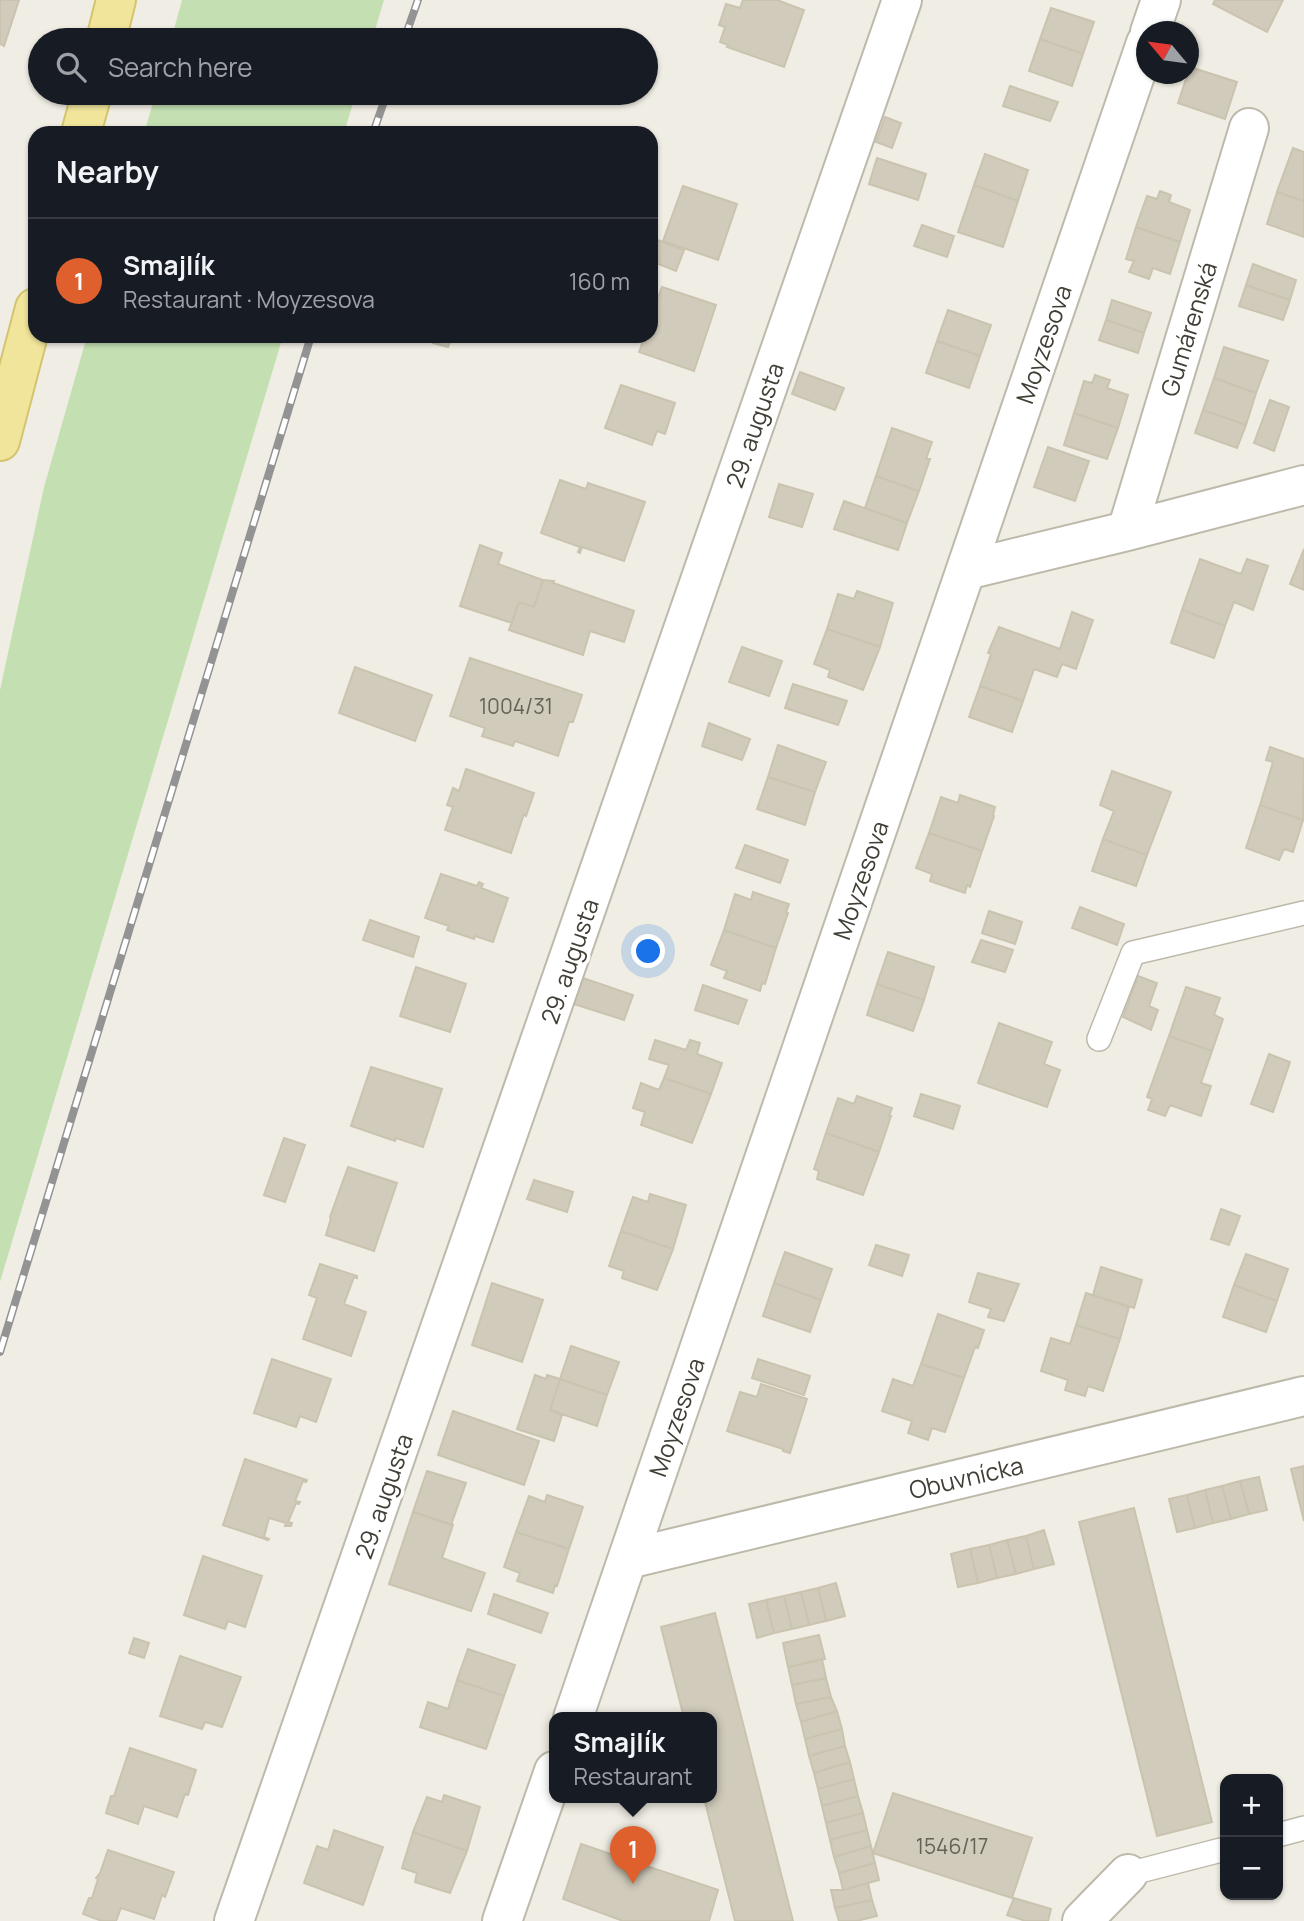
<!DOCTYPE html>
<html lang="en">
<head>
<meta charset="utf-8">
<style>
  body { margin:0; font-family:Manrope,sans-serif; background:#20242c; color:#f1f3f6 }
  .controls { position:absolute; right:21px; bottom:21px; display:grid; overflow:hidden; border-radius:14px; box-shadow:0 2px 5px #0004 }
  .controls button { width:63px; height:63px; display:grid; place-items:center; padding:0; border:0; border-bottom:2px solid #363941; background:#171b24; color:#f1f3f6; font:35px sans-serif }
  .compass { position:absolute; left:1136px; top:21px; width:63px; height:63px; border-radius:50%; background:#171b24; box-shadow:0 2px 5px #0004; rotate:299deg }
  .you { position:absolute; left:649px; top:952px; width:24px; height:24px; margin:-18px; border:5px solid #fff; border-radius:50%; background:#1a73e8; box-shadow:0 0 0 10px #1a73e833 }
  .badge { display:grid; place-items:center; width:46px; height:46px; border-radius:50%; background:#df602c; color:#fff; font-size:23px; font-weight:700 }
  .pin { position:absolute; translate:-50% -58px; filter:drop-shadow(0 2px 4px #0008) }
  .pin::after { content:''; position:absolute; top:37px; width:24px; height:21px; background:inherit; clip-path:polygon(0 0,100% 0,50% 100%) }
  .popup { position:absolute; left:549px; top:1712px; width:168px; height:91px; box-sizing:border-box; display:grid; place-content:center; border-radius:14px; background:#171b24; filter:drop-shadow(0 2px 5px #0005); font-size:23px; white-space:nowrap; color:#9ea1a6 }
  .popup b { font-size:26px; color:#f1f3f6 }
  .popup::after { content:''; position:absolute; left:50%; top:100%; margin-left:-14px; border:14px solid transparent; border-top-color:#171b24 }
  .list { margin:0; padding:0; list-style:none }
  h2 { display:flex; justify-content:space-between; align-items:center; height:91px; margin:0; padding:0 28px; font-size:30px }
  h2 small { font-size:23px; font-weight:400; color:#9ea1a6 }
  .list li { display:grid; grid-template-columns:46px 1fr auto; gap:21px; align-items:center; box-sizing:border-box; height:126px; padding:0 28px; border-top:2px solid #363941 }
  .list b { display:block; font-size:26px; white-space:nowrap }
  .list p { margin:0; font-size:23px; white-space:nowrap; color:#9ea1a6 }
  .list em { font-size:23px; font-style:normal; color:#9ea1a6 }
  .icon { flex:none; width:38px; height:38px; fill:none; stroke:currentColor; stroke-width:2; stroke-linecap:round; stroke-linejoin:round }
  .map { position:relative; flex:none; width:1304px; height:1921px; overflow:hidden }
  .search { position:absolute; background:#171b24; box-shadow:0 2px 5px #0004; left:28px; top:28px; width:630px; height:77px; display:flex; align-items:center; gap:18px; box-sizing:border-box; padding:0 24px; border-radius:38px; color:#9ea1a6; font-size:26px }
  .panel { position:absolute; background:#171b24; box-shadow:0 2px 5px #0004; left:28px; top:126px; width:630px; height:217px; border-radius:21px }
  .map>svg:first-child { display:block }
  .green { fill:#c4e0b2 }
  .building { fill:#d0cbbb; stroke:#cac3af; stroke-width:2 }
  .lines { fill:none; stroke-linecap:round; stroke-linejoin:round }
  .service-casing { stroke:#bdb9ab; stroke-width:26 }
  .minor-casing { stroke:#bdb9ab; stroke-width:42 }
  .primary-casing { stroke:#d4c46e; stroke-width:42 }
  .service { stroke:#fff; stroke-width:23 }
  .minor { stroke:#fff; stroke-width:38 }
  .primary { stroke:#f1e59c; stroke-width:38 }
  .rail-casing { stroke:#939393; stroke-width:8 }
  .rail { stroke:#fff; stroke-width:5; stroke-dasharray:16; stroke-linecap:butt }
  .labels { text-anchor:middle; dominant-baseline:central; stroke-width:7; stroke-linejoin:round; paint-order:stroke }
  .number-label { font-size:21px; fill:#656156 }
  .street-label { font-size:24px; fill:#413e35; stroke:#fff }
</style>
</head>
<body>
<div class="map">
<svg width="1304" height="1921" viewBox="0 0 1304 1921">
  <rect width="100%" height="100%" fill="#f0eee4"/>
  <!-- green -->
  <path class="green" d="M182 0H384L372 40H171Z
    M156 93H356L344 133H144Z
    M87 336H283L0 1282V690L44 487Z"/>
  <!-- building -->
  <path class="building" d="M0 0H19L4 46 0 44Z
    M743 0H777L804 10 784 67 727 47 728 45 720 42 725 27 719 25 726 4 740 8Z
    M1215 0H1283L1267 32 1213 4Z
    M1051 8 1094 22 1083 54 1040 39Z
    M1040 39 1083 54 1072 86 1029 71Z
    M1190 67 1237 82 1225 119 1178 103Z
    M1010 86 1058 102 1050 121 1003 106Z
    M885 117 901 123 892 148 876 142Z
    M1293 148 1304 152V201L1277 192Z
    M985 154 1028 170 1018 201 974 185Z
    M877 158 926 174 918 200 869 184Z
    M974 185 1018 201 1003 247 958 232Z
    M683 186 737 204 718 260 663 241Z
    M1160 191 1171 195 1169 202 1190 210 1180 242 1136 227 1147 196 1157 199Z
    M1277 192 1304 201V237L1267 224Z
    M922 225 954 236 947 257 914 246Z
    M1136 227 1180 242 1170 274 1153 268 1149 279 1129 272 1134 261 1126 259Z
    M651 230 654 231 652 238 684 250 676 271 651 261Z
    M1253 264 1296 280 1290 300 1246 285Z
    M1246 285 1290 300 1283 320 1239 306Z
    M662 287 716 305 694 371 639 352 645 336H651V316Z
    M1112 300 1151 313 1144 333 1106 320Z
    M948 310 991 325 980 356 937 341Z
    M1106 320 1144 333 1138 353 1099 340Z
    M435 336H452L448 347 433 343Z
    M937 341 980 356 969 388 926 373Z
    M1224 347 1268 361 1256 393 1214 378Z
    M800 372 844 388 835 410 792 394Z
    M1095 375 1110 380 1107 388 1128 395 1118 428 1074 413 1084 381 1092 383Z
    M1214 378 1256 393 1246 425 1203 410Z
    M621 385 675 403 665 434 657 431 652 445 605 428Z
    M1270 400 1289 407 1274 451 1254 443Z
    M1203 410 1246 425 1237 448 1195 433Z
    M1074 413 1118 428 1107 459 1064 445Z
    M892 428 932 442 926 459H930L919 491 876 476Z
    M1048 447 1089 461 1075 501 1034 487Z
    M876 476 919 491 907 523 865 508Z
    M560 480 586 489 588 483 645 502 624 561 582 547 580 553 578 552 580 547 541 533Z
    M779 484 813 494 802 527 769 517Z
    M844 501 907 523 898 550 834 529Z
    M480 545 502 553 498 564 543 580 534 607 519 602 512 623 460 606Z
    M1304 549V590L1290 584Z
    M1200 559 1241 574 1247 559 1268 566 1253 610 1234 602 1225 626 1182 610Z
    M543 580 554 581 553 583 634 611 624 642 590 631 583 655 509 630 519 602 534 607Z
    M857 591 893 603 880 647 827 629 838 594 854 599Z
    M1182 610 1225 626 1214 658 1171 643Z
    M1072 612 1093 620 1076 669 1062 664 1057 677 1034 669 1023 701 980 686 991 654 988 653 999 627 1060 649Z
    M827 629 880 647 863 690 828 677 830 670 814 664Z
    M742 647 782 661 769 696 729 682Z
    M470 658 582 695 573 722H569L558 756 515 741 513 746 482 736 485 728 450 716Z
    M355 667 432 695 415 741 339 713Z
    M793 684 847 701 838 725 785 708Z
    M980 686 1023 701 1012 732 969 717Z
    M709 723 750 739 742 760 702 746Z
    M778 745 826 762 815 792 768 777Z
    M1270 747 1304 759 1303 820 1260 805 1273 762 1266 760Z
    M466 769 534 793 526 816 524 814 511 853 445 830 453 807 447 805 453 788 459 791Z
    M1112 771 1171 792 1147 855 1103 839 1114 811 1100 805Z
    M768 777 815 792 805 825 757 809Z
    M960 795 995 807 993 815 994 816 982 851 929 833 941 797 958 803Z
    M1260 805 1303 820 1293 852 1284 849 1279 860 1246 848Z
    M929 833 982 851 970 887 967 885 965 893 930 881 932 874 916 868Z
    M1103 839 1147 855 1136 886 1092 871Z
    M745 845 788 860 780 883 736 868Z
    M441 874 477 886 479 882 483 884 481 888 508 898 493 942 475 936 474 939 447 930 449 926 425 918Z
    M753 892 789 904 786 912 788 913 776 948 724 930 735 894 751 900Z
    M1080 907 1124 924 1117 945 1072 928Z
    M989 911 1022 922 1015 944 982 933Z
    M370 920 419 937 413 957 363 940Z
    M724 930 776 948 765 984 762 983 760 991 724 978 727 971 711 965Z
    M981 940 1013 950 1005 972 972 962Z
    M888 952 934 967 924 1000 877 984Z
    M416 967 466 984 450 1032 400 1016Z
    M1138 976 1157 983 1149 1006 1158 1010 1151 1030 1123 1017Z
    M583 978 633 995 624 1020 574 1004Z
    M877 984 924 1000 913 1031 867 1015Z
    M703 985 747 1000 738 1024 695 1010Z
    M1186 987 1220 998 1214 1015 1223 1019 1212 1051 1169 1036Z
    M999 1023 1052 1042 1044 1064 1060 1070 1047 1107 978 1083Z
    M1169 1036 1212 1051 1201 1083 1211 1086 1201 1116 1170 1105 1165 1116 1148 1110 1152 1099 1147 1097Z
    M655 1040 686 1050 690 1040 700 1043 697 1054 722 1063 711 1094 664 1078 669 1065 649 1059Z
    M1269 1054 1290 1062 1273 1112 1251 1104Z
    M371 1067 442 1089 423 1147 396 1138 395 1141 351 1126Z
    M664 1078 711 1094 692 1143 641 1125 645 1112 633 1108 641 1083 659 1090Z
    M921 1094 960 1106 953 1129 914 1116Z
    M857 1096 892 1108 889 1116H891L879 1152 826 1133 838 1098 854 1104Z
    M826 1133 879 1152 863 1195 817 1179 819 1171 814 1169Z
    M284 1138 305 1145 285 1202 264 1195Z
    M348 1167 397 1183 374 1251 326 1235 331 1218 330 1217Z
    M534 1180 573 1192 567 1212 527 1199Z
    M650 1194 686 1205 673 1249 621 1231 633 1197 648 1202Z
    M1221 1209 1240 1216 1229 1245 1211 1239Z
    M621 1231 673 1249 657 1290 622 1278 624 1271 609 1266Z
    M876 1245 909 1255 902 1276 869 1265Z
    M785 1252 832 1269 821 1300 774 1283Z
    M1246 1254 1288 1269 1277 1301 1234 1285Z
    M320 1264 357 1276V1278L354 1277 344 1304 366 1312 351 1356 303 1339 317 1298 309 1295Z
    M1101 1267 1142 1280 1134 1308 1093 1295Z
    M978 1273 1019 1284 1004 1321 988 1317 991 1309 969 1302Z
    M492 1283 543 1300 522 1362 472 1345Z
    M774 1283 821 1300 810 1332 763 1316Z
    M1234 1285 1277 1301 1266 1332 1223 1317Z
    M1086 1293 1129 1307 1120 1339 1076 1325Z
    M938 1314 984 1330 978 1348 975 1347 964 1378 921 1364Z
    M1076 1325 1120 1339 1103 1391 1088 1386 1085 1396 1065 1390 1068 1380 1041 1371 1051 1338 1070 1344Z
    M571 1346 619 1362 607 1395 560 1379Z
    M272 1359 331 1379 316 1422 300 1416 296 1427 254 1413Z
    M758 1359 810 1376 804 1395 752 1378Z
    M921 1364 964 1378 945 1432 932 1428 928 1440 908 1433 912 1421 882 1411 893 1379 913 1386Z
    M535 1375 546 1379 547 1375 560 1379 550 1410 562 1415 554 1441 517 1429Z
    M560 1379 607 1395 597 1426 550 1410Z
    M761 1384 807 1399 790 1453 783 1451V1449L727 1431 740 1392 757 1397Z
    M453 1411 539 1441 524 1485 438 1455Z
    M245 1459 307 1480 306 1482 303 1481 295 1501 300 1502 299 1504 296 1503 288 1522 292 1523 291 1526H285L286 1523 269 1518 264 1537 269 1539 268 1540 223 1525Z
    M1304 1466V1521L1291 1469Z
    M427 1471 466 1483 451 1525 413 1512Z
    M1259 1477 1267 1510 1249 1514 1240 1481Z
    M1240 1481 1249 1514 1231 1519 1222 1486Z
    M1222 1486 1231 1519 1213 1523 1205 1490Z
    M1205 1490 1213 1523 1195 1528 1187 1495Z
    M547 1495 583 1507 569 1549 516 1532 529 1496 545 1502Z
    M1187 1495 1195 1528 1177 1532 1169 1499Z
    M1134 1508 1212 1822 1157 1836 1079 1522Z
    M413 1512 453 1525 442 1558 485 1573 471 1611 389 1584Z
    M1044 1530 1054 1564 1034 1569 1026 1536Z
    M516 1532 569 1549 557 1586 555 1585 553 1593 517 1581 520 1573 504 1567Z
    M1026 1536 1034 1569 1016 1574 1007 1540Z
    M1007 1540 1016 1574 997 1578 989 1545Z
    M989 1545 997 1578 978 1583 970 1549Z
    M970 1549 978 1583 958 1587 951 1554Z
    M203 1556 262 1576 245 1627 228 1621 225 1629 184 1615Z
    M836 1583 845 1616 826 1621 818 1588Z
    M818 1588 826 1621 809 1625 801 1592Z
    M801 1592 809 1625 792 1629 784 1596Z
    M494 1594 548 1613 541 1633 488 1614Z
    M784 1596 792 1629 774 1633 766 1600Z
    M766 1600 774 1633 757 1638 749 1604Z
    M715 1613 793 1921H735L725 1881 704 1798H712V1718H684L661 1627Z
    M819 1635 825 1659 788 1667 783 1643Z
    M134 1638 149 1643 144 1658 129 1653Z
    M468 1649 515 1665 504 1696 457 1680Z
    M180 1656 241 1677 222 1727 205 1722 202 1729 160 1716Z
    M822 1659 826 1678 792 1685 788 1667Z
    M826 1678 831 1697 796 1704 792 1685Z
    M457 1680 504 1696 486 1749 420 1727 428 1702 448 1709Z
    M831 1697 837 1711 801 1722 796 1704Z
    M837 1711 842 1729 805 1739 801 1722Z
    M842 1729 845 1746 809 1756 805 1739Z
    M845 1746 850 1762 814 1773 809 1756Z
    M130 1748 196 1770 188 1795 185 1794 177 1817 144 1806 138 1824 106 1813 111 1796H114Z
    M850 1762 854 1779 818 1789 814 1773Z
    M854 1779 858 1796 822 1806 818 1789Z
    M893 1793 1032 1838 1012 1898 873 1853Z
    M444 1795 480 1807 467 1851 413 1832 427 1797 442 1802Z
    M858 1796 863 1813 826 1823 822 1806Z
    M863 1813 867 1830 830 1840 826 1823Z
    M334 1830 383 1847 363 1905 304 1883 317 1846 328 1850Z
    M867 1830 871 1846 834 1857 830 1840Z
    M413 1832 467 1851 450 1893 415 1882 417 1873 402 1868Z
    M581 1844 718 1890 709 1921H623L563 1899Z
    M871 1846 875 1863 839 1873 834 1857Z
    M108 1850 174 1872 165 1897 162 1895 154 1919 121 1908 116 1921H102L83 1914 89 1898H92L98 1879 96 1878 100 1873Z
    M875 1863 879 1880 843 1890 839 1873Z
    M868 1883 872 1900 835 1908 831 1890H843Z
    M1014 1898 1051 1909 1048 1921H1026L1007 1915Z
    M872 1900 877 1916 856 1921H839L835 1908Z"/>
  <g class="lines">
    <defs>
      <path id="service" d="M1099 1039 1133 953 1304 913
        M1278 1835 1304 1828
        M1128 1874 1225 1849"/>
      <path id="minor" d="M1150 32 1161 0
        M1127 531 1249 128
        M966 570 1127 531 1304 485
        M628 1559 1304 1396
        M573 1718 1146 43
        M234 1921 902 0
        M502 1921 554 1771
        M1082 1921 1128 1874"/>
      <path id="primary" d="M106 40 116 0
        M81 133 92 93
        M0 441 35 308"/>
    </defs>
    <!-- service casing -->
    <use href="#service" class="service-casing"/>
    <!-- minor casing -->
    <use href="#minor" class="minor-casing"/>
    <!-- primary casing -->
    <use href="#primary" class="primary-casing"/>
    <!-- service -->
    <use href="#service" class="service"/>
    <!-- minor -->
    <use href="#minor" class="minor"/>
    <!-- primary -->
    <use href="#primary" class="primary"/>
    <defs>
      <path id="rail" d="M404 40 418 0
        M373 133 387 93
        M0 1352 311 336"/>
    </defs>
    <!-- rail casing -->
    <use href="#rail" class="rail-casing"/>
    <!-- rail -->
    <use href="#rail" class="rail"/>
  </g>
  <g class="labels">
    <!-- number labels -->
    <g class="number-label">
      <text x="516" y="706">1004/31</text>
      <text x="952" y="1846">1546/17</text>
    </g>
    <!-- street labels -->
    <g class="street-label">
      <text transform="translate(1188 329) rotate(-73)">Gumárenská</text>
      <text transform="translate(1043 344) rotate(-71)">Moyzesova</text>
      <text transform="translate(754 425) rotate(-71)">29. augusta</text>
      <text transform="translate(860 880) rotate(-71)">Moyzesova</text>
      <text transform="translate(569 961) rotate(-71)">29. augusta</text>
      <text transform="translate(676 1417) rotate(-71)">Moyzesova</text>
      <text transform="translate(966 1477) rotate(-13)">Obuvnícka</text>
      <text transform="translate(383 1496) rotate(-71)">29. augusta</text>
    </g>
  </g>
</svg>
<div class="controls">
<button>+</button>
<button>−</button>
</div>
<svg class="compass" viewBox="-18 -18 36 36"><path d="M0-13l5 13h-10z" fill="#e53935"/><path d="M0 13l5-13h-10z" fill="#9ea1a6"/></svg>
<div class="you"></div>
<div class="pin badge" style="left:633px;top:1884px">1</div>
<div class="popup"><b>Smajlík</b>Restaurant</div>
<div class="search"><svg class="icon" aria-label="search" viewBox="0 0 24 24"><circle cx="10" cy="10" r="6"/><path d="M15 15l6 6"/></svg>Search here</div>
<section class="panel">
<h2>Nearby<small></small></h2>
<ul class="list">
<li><span class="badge">1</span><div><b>Smajlík</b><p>Restaurant · Moyzesova</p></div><em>160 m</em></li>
</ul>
</section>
</div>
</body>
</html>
